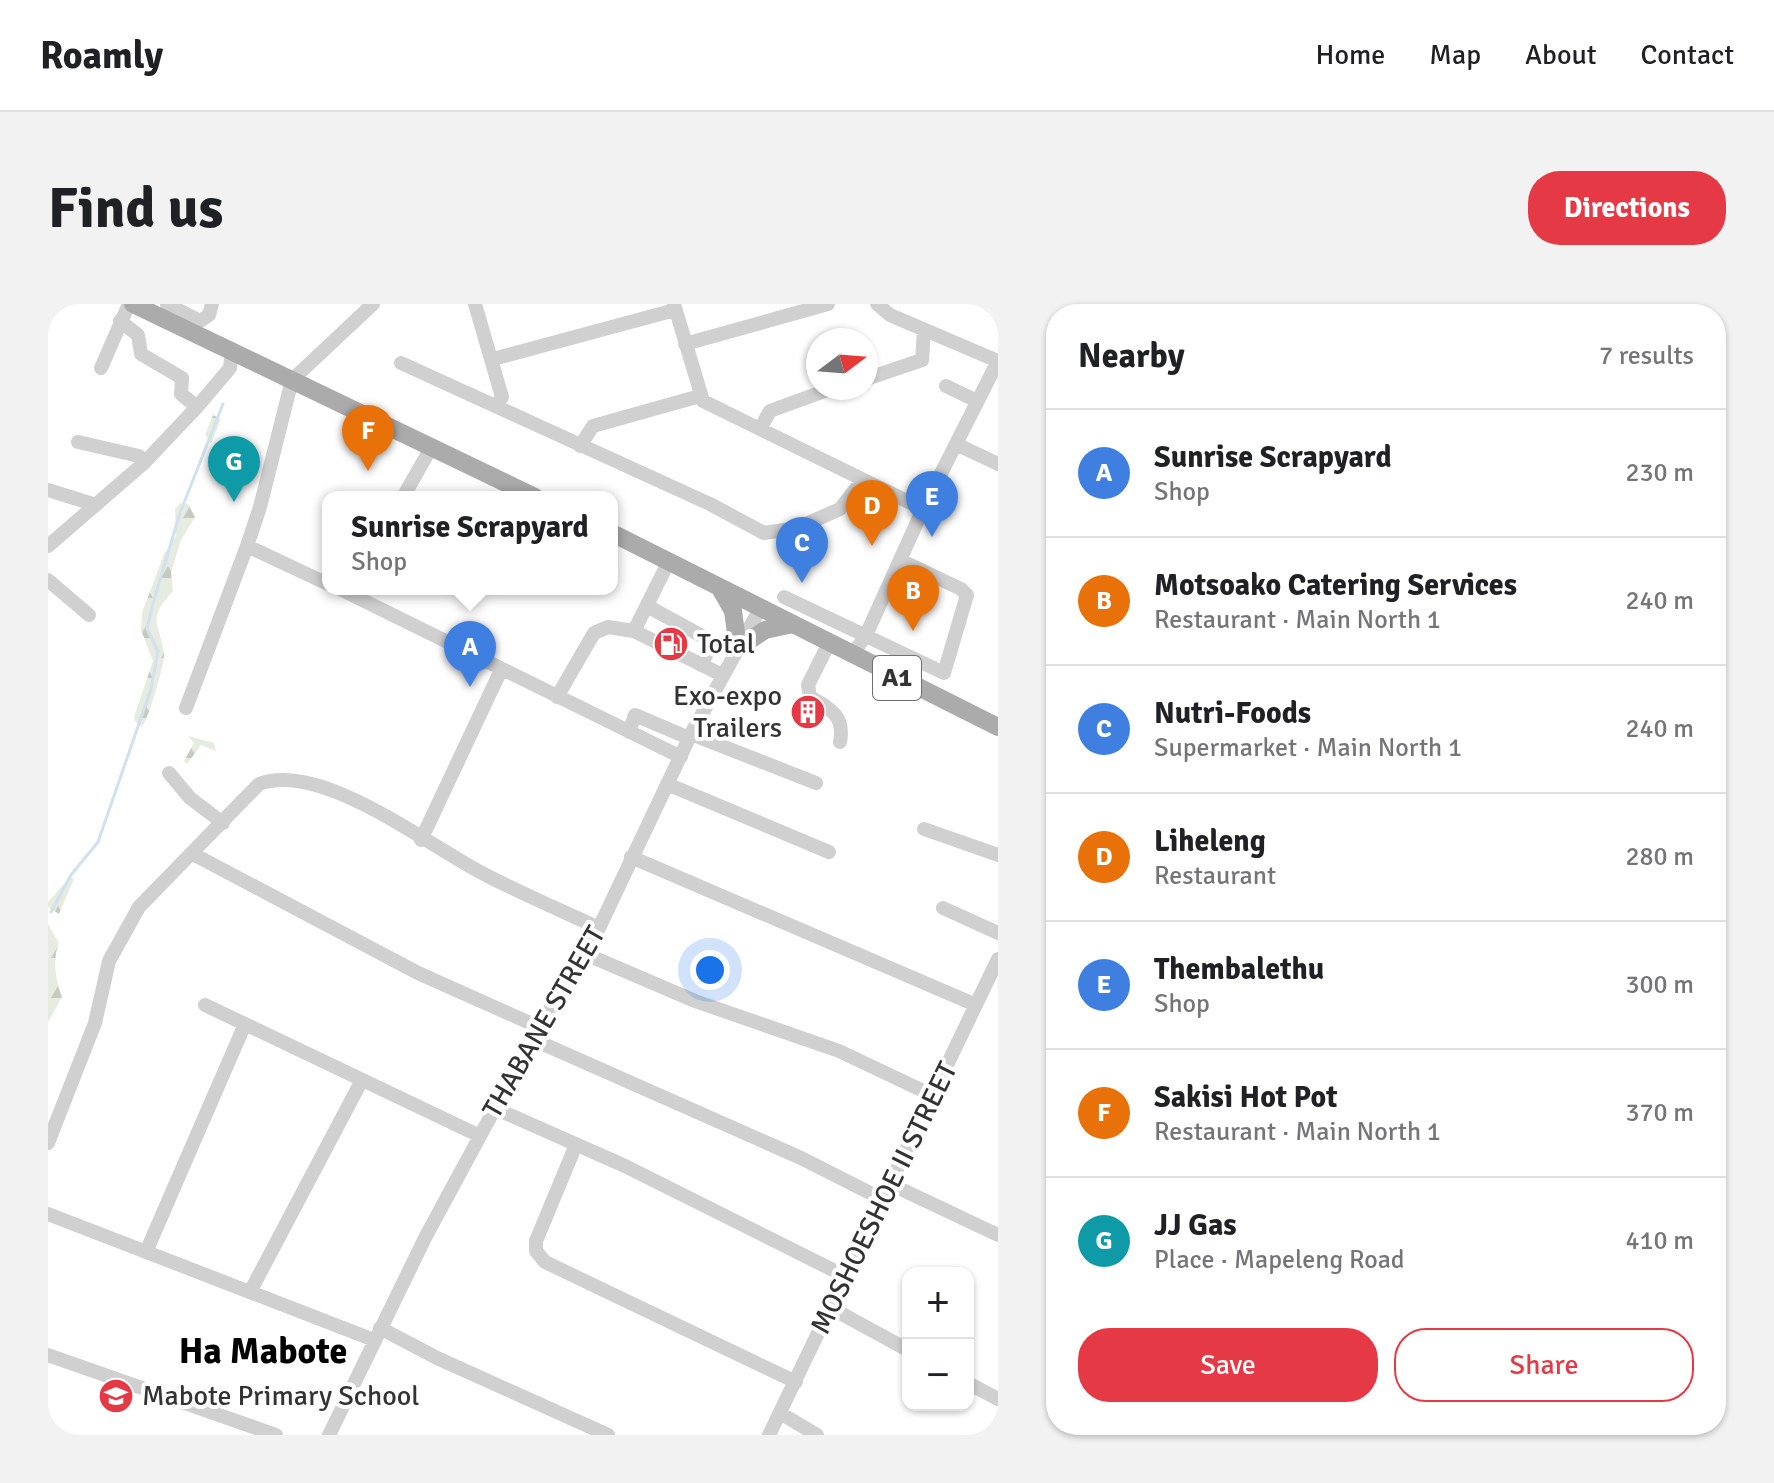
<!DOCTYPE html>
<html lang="en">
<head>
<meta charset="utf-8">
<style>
  body { margin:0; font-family:Signika,sans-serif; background:#f2f2f2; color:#202124 }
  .controls { position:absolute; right:24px; bottom:24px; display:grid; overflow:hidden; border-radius:16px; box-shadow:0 2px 6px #0004 }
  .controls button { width:72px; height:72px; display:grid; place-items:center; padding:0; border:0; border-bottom:2px solid #e0e0e0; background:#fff; color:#202124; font:40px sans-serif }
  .compass { position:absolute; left:758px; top:24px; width:72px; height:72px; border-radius:50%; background:#fff; box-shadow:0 2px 6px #0004; rotate:74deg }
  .you { position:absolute; left:662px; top:666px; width:28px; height:28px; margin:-20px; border:6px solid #fff; border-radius:50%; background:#1a73e8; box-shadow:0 0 0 12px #1a73e833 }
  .badge { display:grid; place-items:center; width:52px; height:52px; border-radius:50%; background:#e63946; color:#fff; font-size:26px; font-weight:700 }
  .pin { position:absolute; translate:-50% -66px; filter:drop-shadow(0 2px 4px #0008) }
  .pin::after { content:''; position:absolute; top:42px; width:28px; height:24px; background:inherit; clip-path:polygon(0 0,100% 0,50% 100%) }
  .popup { position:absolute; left:274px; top:187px; width:296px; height:104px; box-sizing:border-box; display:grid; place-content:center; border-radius:16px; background:#fff; filter:drop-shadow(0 2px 6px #0005); font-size:26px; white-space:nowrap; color:#757577 }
  .popup b { font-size:30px; color:#202124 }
  .popup::after { content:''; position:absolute; left:50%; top:100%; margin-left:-16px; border:16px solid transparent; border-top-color:#fff }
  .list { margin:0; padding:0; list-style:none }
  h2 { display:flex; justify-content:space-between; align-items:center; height:104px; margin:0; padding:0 32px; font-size:34px }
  h2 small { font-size:26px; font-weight:400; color:#757577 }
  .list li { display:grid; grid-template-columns:52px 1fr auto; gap:24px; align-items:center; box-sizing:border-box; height:128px; padding:0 32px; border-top:2px solid #e0e0e0 }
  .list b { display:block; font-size:30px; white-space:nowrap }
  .list p { margin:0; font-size:26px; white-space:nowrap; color:#757577 }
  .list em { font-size:26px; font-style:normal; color:#757577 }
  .actions { display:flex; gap:16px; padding:24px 32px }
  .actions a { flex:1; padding:18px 0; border:2px solid #e63946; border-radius:32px; text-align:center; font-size:28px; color:#e63946 }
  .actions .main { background:#e63946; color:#fff }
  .map { position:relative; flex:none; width:950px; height:1131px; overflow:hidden; border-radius:32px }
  header { display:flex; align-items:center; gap:48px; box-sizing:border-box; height:112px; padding:0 40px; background:#fff; border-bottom:2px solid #e0e0e0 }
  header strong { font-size:38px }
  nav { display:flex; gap:44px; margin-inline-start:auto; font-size:28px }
  .intro { display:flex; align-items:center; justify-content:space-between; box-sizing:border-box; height:192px; padding:0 48px }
  h1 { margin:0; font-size:56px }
  .button { padding:20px 36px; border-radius:32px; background:#e63946; color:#fff; font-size:28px; font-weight:700 }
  main { display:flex; gap:48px; padding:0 48px }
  aside { flex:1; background:#fff; border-radius:32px; box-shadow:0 2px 6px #0004 }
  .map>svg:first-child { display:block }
  .forest { fill:url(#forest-firs) }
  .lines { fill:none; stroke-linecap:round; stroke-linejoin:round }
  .stream { stroke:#cfe2ee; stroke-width:3 }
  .minor { stroke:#d0d0d0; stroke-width:14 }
  .major { stroke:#ababab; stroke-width:18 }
  .labels { text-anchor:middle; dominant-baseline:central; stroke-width:8; stroke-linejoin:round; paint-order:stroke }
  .shield { fill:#fff; stroke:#707070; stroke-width:2 }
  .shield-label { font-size:26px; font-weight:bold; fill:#333 }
  .poi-label { font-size:28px; fill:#333; stroke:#fff; text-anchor:start }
  .street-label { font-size:28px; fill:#333; stroke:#fff }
  .district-label { font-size:36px; font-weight:bold; fill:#000; stroke:#fff }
</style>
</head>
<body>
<header>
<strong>Roamly</strong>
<nav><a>Home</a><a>Map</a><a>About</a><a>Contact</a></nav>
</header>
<div class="intro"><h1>Find us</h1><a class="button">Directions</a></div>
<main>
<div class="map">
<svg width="950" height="1131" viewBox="0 0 950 1131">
  <defs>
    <pattern id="forest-firs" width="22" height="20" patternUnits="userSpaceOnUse" patternTransform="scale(2)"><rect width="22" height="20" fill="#e6ecdf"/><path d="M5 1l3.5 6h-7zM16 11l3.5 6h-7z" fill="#c6cbc0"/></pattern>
  </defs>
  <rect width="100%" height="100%" fill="#fff"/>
  <!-- forest -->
  <path class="forest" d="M165 111 173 115 163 140 157 131Z
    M132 199 140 200 147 213 133 236 123 268 125 287C98 317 111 316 116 349 117 359 101 414 94 423L86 416 87 410 105 357 93 326 94 309 116 250 128 232 127 205Z
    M140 432 166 439 168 447 153 441 139 460 136 457 146 439Z
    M21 574 26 575 11 610 0 603V598Z
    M0 620 11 639C4 655 8 678 14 693L0 718Z"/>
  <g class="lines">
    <!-- stream -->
    <path class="stream" d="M3 608 23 571 50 538 103 385 110 347 99 325 105 299 132 209 175 100"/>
    <!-- minor -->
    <path class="minor" d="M119 0 152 17 161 11 164 0
      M427 0 454 93 449 101
      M626 0 655 97 875 205
      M829 0 842 11 950 57
      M0 6 3 0
      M72 17 90 31 93 50 134 74 133 90 149 103
      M637 40 780 0
      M445 55 627 6
      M353 59 662 200 716 229 749 224 792 205 813 178
      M53 64 81 0
      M818 75 874 56 876 27
      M898 82 929 97
      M712 125 722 107 785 84
      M30 138 91 152 96 159
      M910 141 950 160
      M532 142 545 122 652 92
      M0 186 48 201
      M355 193 383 144
      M0 242 96 159 149 103 182 64 184 45
      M621 257 586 327 674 371
      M0 276 41 311
      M280 280 199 242 212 203 244 76 325 0
      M292 285 633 453
      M736 293 896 369 919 291 913 285 852 256
      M599 302 665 338 653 361
      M781 339 760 381 762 393C783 405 797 412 792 438
      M804 352 819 329 875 205 950 57
      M509 393 546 329 560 323 586 327
      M138 404 199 242
      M581 428 587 411 641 434
      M643 430 768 479
      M121 469 142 494 175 519
      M619 480 781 548
      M876 525 950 551
      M373 536 453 366
      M145 550 370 669 491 723
      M583 553 928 701
      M895 604 950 629
      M535 649 647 697 791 747 886 792
      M157 701 432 832
      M484 735 753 854 832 894
      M446 804 577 862 799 973
      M0 839 47 719 61 657 91 603 211 480C273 457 378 540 434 569 472 589 512 606 551 624
      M527 843 488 937V947L497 958 748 1078
      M840 879 950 931
      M0 910 326 1036
      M98 948 197 720
      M202 988 314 776
      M783 1004 860 1046
      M332 1024 389 1054 560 1131
      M0 1051 228 1131
      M920 1079 950 1095
      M732 1109 769 1131
      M281 1131 378 932 491 723 551 624 643 430 712 305
      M721 1131 950 655"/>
    <!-- major -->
    <path class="major" d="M85 0 487 193
      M564 229 950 423
      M672 284 685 307 690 344 717 326 745 320"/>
  </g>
  <!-- icons -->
  <defs>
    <symbol id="fuel-disc" viewBox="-11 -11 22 22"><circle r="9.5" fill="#e63946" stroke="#fff"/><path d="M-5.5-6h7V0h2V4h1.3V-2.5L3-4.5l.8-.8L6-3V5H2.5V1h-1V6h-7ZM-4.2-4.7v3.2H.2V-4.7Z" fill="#fff"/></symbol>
    <symbol id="building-disc" viewBox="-11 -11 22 22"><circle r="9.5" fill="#e63946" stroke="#fff"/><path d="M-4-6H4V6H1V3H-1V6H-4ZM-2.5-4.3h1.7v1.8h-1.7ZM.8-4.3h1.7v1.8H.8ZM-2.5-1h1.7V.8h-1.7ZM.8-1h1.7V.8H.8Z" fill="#fff"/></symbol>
    <symbol id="school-disc" viewBox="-11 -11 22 22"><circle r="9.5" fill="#e63946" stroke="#fff"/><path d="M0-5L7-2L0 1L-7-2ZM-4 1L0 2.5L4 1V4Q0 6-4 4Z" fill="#fff"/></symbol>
  </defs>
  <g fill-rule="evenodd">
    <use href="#fuel-disc" x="603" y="320" width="40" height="40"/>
    <use href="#building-disc" x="740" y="388" width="40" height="40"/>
    <use href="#school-disc" x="48" y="1072" width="40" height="40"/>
  </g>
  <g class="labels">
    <!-- shield labels -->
    <rect class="shield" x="825" y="352" width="48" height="44" rx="6"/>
    <g class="shield-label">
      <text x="849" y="374">A1</text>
    </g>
    <!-- poi labels -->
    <g class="poi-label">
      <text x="649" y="340">Total</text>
      <text x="734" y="392" text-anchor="end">Exo-expo<tspan x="734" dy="32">Trailers</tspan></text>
      <text x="94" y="1092">Mabote Primary School</text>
    </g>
    <!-- street labels -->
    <g class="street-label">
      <text transform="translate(496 718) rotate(-60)">THABANE STREET</text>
      <text transform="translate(836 894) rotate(-64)">MOSHOESHOE II STREET</text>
    </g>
    <!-- district labels -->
    <g class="district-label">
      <text x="215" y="1047">Ha Mabote</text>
    </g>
  </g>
</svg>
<div class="controls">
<button>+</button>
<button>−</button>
</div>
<svg class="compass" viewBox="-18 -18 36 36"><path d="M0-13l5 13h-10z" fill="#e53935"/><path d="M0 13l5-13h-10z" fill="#757577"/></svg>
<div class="you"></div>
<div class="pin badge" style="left:422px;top:383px;background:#3f7fe0">A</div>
<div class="popup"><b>Sunrise Scrapyard</b>Shop</div>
<div class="pin badge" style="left:865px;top:327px;background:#e8710a">B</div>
<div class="pin badge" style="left:754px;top:279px;background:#3f7fe0">C</div>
<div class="pin badge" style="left:824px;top:242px;background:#e8710a">D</div>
<div class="pin badge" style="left:884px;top:233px;background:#3f7fe0">E</div>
<div class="pin badge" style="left:320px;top:167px;background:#e8710a">F</div>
<div class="pin badge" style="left:186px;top:198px;background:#0f9aa8">G</div>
</div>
<aside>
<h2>Nearby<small>7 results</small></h2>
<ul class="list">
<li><span class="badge" style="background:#3f7fe0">A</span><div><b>Sunrise Scrapyard</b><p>Shop</p></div><em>230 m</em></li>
<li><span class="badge" style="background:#e8710a">B</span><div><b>Motsoako Catering Services</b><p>Restaurant · Main North 1</p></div><em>240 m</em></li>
<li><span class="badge" style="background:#3f7fe0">C</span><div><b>Nutri-Foods</b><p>Supermarket · Main North 1</p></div><em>240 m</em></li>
<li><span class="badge" style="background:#e8710a">D</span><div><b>Liheleng</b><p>Restaurant</p></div><em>280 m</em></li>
<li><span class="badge" style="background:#3f7fe0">E</span><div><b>Thembalethu</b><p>Shop</p></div><em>300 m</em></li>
<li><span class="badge" style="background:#e8710a">F</span><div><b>Sakisi Hot Pot</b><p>Restaurant · Main North 1</p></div><em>370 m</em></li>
<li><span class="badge" style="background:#0f9aa8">G</span><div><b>JJ Gas</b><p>Place · Mapeleng Road</p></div><em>410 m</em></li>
</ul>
<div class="actions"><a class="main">Save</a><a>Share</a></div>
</aside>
</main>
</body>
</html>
